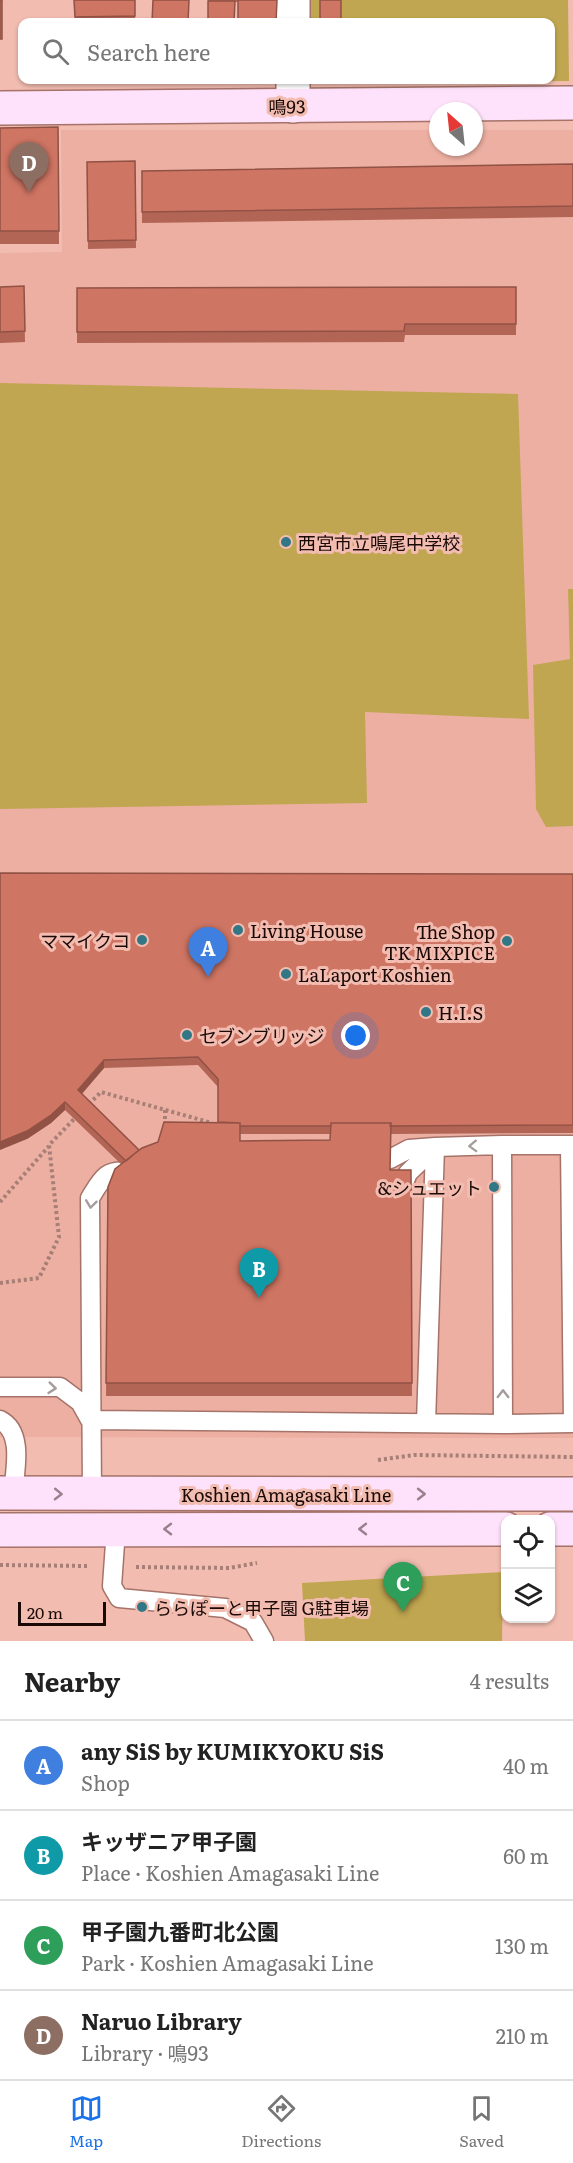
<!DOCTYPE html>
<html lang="en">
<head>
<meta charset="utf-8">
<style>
  body { margin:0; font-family:Literata,"Noto Sans JP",serif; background:#f6f6f6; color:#222 }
  .controls { position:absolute; right:18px; bottom:18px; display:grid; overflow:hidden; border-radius:12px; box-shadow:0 2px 4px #0004 }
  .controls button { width:54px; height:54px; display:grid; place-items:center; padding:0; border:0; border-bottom:2px solid #e0e0e0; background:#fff; color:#222; font:30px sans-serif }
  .compass { position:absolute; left:429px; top:102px; width:54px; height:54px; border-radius:50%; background:#fff; box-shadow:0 2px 4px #0004; rotate:333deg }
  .scale { position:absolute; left:18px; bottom:15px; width:88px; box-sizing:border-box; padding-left:6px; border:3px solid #1b0906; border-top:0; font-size:16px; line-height:21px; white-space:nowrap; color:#1b0906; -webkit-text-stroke:4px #f2bcb0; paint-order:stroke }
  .you { position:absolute; left:356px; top:1036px; width:21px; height:21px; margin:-15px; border:4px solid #fff; border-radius:50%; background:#1a73e8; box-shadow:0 0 0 9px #1a73e833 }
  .badge { display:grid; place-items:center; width:39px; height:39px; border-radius:50%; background:#1a73e8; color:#fff; font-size:20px; font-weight:700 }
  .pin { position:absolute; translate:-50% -50px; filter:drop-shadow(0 2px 3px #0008) }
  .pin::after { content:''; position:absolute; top:32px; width:21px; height:18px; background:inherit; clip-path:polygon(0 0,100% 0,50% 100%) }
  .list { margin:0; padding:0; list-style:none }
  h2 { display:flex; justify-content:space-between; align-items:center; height:78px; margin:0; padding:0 24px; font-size:26px }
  h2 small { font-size:20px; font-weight:400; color:#767676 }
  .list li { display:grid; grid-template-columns:39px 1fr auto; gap:18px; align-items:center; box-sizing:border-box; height:90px; padding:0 24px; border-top:2px solid #e0e0e0 }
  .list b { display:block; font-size:22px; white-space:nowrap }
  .list p { margin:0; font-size:20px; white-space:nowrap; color:#767676 }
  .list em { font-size:20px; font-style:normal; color:#767676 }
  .icon { flex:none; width:33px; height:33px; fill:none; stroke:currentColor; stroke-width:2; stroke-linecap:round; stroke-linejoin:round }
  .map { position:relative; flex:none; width:573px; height:1641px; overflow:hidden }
  .search { position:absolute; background:#fff; box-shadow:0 2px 4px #0004; left:18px; right:18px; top:18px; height:66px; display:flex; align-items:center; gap:15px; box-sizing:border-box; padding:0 21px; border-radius:12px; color:#767676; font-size:22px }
  .sheet { height:438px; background:#fff }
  nav { display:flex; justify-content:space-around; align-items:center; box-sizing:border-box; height:84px; border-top:2px solid #e0e0e0; background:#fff; font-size:16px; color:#767676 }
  nav a { display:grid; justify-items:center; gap:3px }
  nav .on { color:#1a73e8 }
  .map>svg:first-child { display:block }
  .built { fill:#ecafa2 }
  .green { fill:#c0a650 }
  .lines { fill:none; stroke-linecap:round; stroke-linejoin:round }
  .lane-casing { stroke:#a57369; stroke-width:21 }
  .street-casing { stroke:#a57369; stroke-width:36 }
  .secondary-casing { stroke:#a57369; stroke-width:36 }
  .path { stroke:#a87f76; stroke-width:4; stroke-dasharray:3 3; stroke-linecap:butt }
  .lane { stroke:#fff; stroke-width:18 }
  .street { stroke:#fff; stroke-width:33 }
  .secondary { stroke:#fee1fa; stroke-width:33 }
  .wall { fill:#b26555; fill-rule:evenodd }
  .shaded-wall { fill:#915245 }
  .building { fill:#cf7563; stroke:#915245; stroke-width:1.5 }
  .oneway { stroke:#a49d9b }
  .oneway2 { stroke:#98808c }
  .poi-dot { fill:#327785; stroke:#f2bcb0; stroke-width:2 }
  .labels { text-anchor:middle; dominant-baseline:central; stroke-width:6; stroke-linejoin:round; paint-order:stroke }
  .street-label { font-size:18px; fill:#1b0906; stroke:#f2bcb0 }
  .poi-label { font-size:18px; fill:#1b0906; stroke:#f2bcb0; text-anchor:start }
</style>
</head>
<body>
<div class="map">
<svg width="573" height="1641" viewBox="0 0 573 1641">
  <rect width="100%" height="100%" fill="#f2bcb0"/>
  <!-- built -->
  <path class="built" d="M61 130H438V147H474V130H573V1438L0 1437V253L62 252Z"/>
  <!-- green -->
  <path class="green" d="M309 0H568L569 81 309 83V80H550V22H309Z
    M0 383 518 394 529 719 365 712 367 803 0 809Z
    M568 589H573V826L546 827 536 809 533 665 570 659Z
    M503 1572 502 1641H305L302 1583Z"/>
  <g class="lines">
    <defs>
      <path id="lane" d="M502 1145 503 1424 573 1423 570 1145
        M390 1159 409 1149 435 1147 502 1145H573
        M404 1183 408 1173 435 1147
        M0 1387H60L80 1402 90 1420 503 1424
        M0 1420C24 1432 15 1470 13 1493
        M426 1423 435 1147
        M92 1494 90 1198C102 1179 105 1169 129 1172
        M116 1529 112 1586 119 1598 225 1608 253 1622 264 1641"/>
      <path id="street" d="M293 22V0
        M293 106V80"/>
      <path id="secondary" d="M0 108 573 103
        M0 1493 573 1494
        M550 1529H573
        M0 1530 506 1529"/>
    </defs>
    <!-- lane casing -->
    <use href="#lane" class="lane-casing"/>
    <!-- street casing -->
    <use href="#street" class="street-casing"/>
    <!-- secondary casing -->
    <use href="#secondary" class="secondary-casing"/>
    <!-- path -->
    <path class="path" d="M89 1104 101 1092 212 1123
      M165 1110V1124
      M0 1202 49 1146
      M0 1283 39 1278 59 1237 49 1145 77 1116
      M378 1460 414 1455 573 1457
      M0 1565 89 1566
      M136 1567 229 1568 257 1563"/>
    <!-- lane -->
    <use href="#lane" class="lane"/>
    <!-- street -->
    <use href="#street" class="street"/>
    <!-- secondary -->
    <use href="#secondary" class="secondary"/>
  </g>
  <!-- wall -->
  <path class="wall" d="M74 0H135V22H75Z
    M208 0H277L235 2 208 22Z
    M58 127 59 244H0V128Z
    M135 161 136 248 88 249 87 162Z
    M573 164V217L142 223V171Z
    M24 286 25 342 0 343V287Z
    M516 287V335H405L404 342 77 343V288Z
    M0 873 573 874V1133L391 1134 390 1170H411L412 1396H106L108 1187 121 1164 65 1110 51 1123 27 1139ZM198 1065 218 1087V1122L139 1150 82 1094 104 1068ZM240 1134H330V1140L240 1141Z"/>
  <!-- shaded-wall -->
  <path class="shaded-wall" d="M104 1060V1068L78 1098V1090Z
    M65 1102V1110L51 1123 27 1139 0 1150V1142Z"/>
  <!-- building -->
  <path class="building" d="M0 0H2V39H0Z
    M74 0H135V16L75 17Z
    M153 0H189L188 22H152Z
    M238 0H277L276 22H238Z
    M320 0H341V22H320Z
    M208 1H235L234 22H208Z
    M58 127 59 231H0V128Z
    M135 161 136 240 88 241 87 162Z
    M573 164V206L142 212V171Z
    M24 286 25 331 0 332V287Z
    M516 287V324H405L404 331 77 332V288Z
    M0 873 573 874V1125L390 1126 391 1123H331V1126H240V1123L218 1122V1079L198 1057 104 1060 78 1090 139 1150 126 1161 65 1102 51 1115 27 1131 0 1142Z
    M164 1122 240 1123V1141L330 1140 331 1123H391L390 1170H411L412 1383H106L108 1187 115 1169 142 1148 158 1142Z"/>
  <!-- one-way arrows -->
  <defs><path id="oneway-chevron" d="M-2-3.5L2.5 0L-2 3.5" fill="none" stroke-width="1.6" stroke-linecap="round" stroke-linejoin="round" transform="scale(1.5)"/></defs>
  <g class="oneway">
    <use href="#oneway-chevron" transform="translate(473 1146) rotate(178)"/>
    <use href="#oneway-chevron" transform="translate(91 1204) rotate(97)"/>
    <use href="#oneway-chevron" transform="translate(52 1388) rotate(6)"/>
    <use href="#oneway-chevron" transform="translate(503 1394) rotate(-90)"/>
  </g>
  <g class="oneway2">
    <use href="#oneway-chevron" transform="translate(58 1494) rotate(1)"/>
    <use href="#oneway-chevron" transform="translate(421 1494)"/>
    <use href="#oneway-chevron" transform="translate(168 1529) rotate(180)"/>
    <use href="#oneway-chevron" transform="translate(363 1529) rotate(180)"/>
  </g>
  <!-- markers -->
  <g class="poi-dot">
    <circle cx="286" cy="542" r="6"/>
    <circle cx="238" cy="930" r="6"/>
    <circle cx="142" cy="940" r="6"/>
    <circle cx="507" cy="941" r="6"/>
    <circle cx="286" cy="974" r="6"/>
    <circle cx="426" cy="1012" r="6"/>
    <circle cx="187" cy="1035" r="6"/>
    <circle cx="494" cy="1187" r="6"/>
    <circle cx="142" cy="1607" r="6"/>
  </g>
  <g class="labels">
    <!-- street labels -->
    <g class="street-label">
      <text transform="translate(287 106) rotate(-1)">鳴93</text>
      <text x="286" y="1494">Koshien Amagasaki Line</text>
    </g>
    <!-- poi labels -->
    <g class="poi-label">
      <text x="298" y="542">西宮市立鳴尾中学校</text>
      <text x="250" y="930">Living House</text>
      <text x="495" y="931" text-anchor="end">The Shop<tspan x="495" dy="21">TK MIXPICE</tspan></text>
      <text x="130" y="940" text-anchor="end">ママイクコ</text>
      <text x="298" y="974">LaLaport Koshien</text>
      <text x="438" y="1012">H.I.S</text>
      <text x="199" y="1035">セブンブリッジ</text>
      <text x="482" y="1187" text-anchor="end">&amp;シュエット</text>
      <text x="154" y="1607">ららぽーと甲子園 G駐車場</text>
    </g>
  </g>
</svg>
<div class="controls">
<button><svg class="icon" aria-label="locate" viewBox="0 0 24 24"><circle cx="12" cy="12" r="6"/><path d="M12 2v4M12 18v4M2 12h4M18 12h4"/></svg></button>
<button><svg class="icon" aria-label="layers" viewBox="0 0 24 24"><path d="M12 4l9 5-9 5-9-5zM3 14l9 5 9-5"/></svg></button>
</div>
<svg class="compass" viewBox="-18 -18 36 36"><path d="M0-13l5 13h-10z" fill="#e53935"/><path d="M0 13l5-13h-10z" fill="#767676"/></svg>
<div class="scale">20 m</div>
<div class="you"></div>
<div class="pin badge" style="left:208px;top:977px;background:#3f7fe0">A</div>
<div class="pin badge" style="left:259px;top:1298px;background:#0f9aa8">B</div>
<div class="pin badge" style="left:403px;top:1612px;background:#2e9e5b">C</div>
<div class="pin badge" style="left:29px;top:192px;background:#8d6e63">D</div>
<div class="search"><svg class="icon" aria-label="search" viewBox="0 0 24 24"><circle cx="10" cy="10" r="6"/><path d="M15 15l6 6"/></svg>Search here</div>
</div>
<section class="sheet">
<h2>Nearby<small>4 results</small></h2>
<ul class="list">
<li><span class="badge" style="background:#3f7fe0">A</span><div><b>any SiS by KUMIKYOKU SiS</b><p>Shop</p></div><em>40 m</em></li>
<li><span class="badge" style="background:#0f9aa8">B</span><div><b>キッザニア甲子園</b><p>Place · Koshien Amagasaki Line</p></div><em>60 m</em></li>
<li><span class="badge" style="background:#2e9e5b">C</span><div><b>甲子園九番町北公園</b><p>Park · Koshien Amagasaki Line</p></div><em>130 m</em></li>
<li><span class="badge" style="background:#8d6e63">D</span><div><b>Naruo Library</b><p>Library · 鳴93</p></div><em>210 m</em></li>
</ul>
</section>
<nav>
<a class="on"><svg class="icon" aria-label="map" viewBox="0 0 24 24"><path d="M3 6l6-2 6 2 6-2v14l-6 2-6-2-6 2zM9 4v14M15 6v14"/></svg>Map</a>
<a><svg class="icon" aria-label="directions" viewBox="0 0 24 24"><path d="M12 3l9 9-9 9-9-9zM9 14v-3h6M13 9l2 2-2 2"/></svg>Directions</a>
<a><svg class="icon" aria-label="saved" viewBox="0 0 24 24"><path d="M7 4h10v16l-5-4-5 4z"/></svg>Saved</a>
</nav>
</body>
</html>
